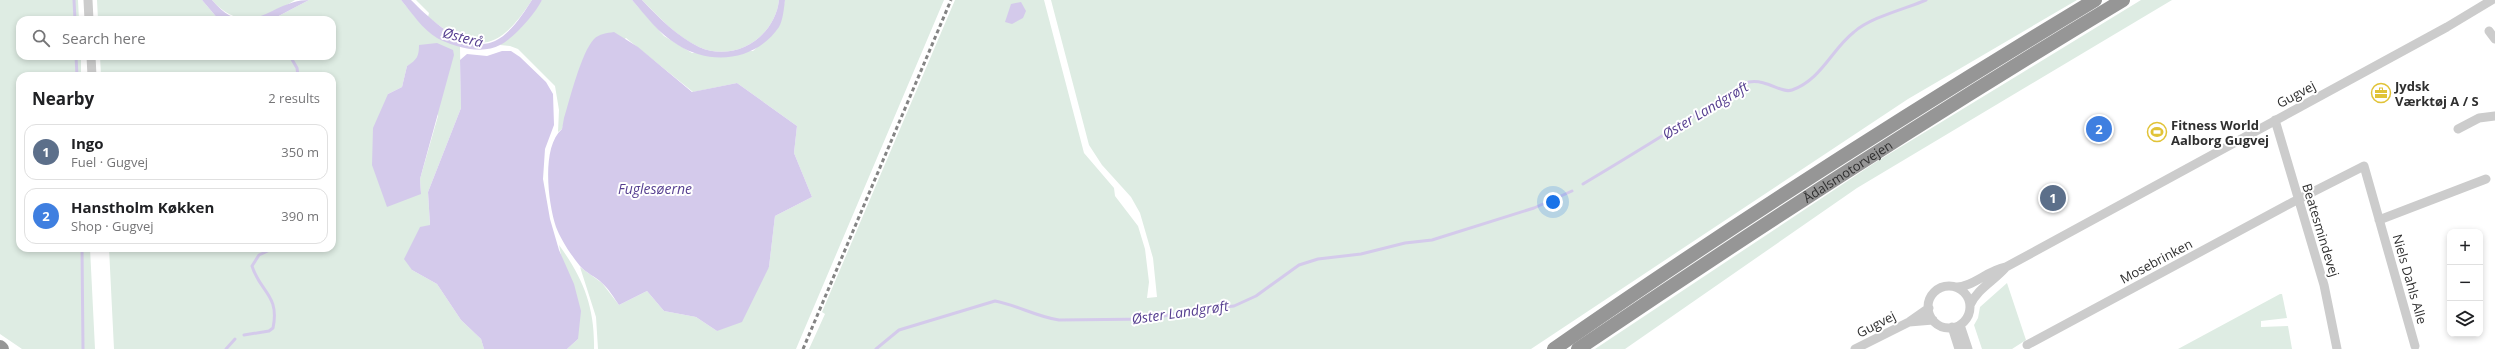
<!DOCTYPE html>
<html lang="en">
<head>
<meta charset="utf-8">
<style>
  body { margin:0; font-family:"Open Sans",sans-serif; background:#f6f6f6; color:#202124 }
  .controls { position:absolute; right:12px; bottom:12px; display:grid; overflow:hidden; border-radius:8px; box-shadow:0 2px 6px #0003 }
  .controls button { width:36px; height:36px; display:grid; place-items:center; padding:0; border:0; border-bottom:1px solid #e0e0e0; background:#fff; color:#202124; font:20px sans-serif }
  .you { position:absolute; left:1553px; top:202px; width:14px; height:14px; margin:-10px; border:3px solid #fff; border-radius:50%; background:#1a73e8; box-shadow:0 0 0 6px #1a73e833 }
  .badge { display:grid; place-items:center; width:26px; height:26px; border-radius:50%; background:#776a2d; color:#fff; font-size:13px; font-weight:700 }
  .pin { position:absolute; translate:-50% -50%; border:2px solid #fff; box-shadow:0 1px 4px #0006 }
  .list { margin:0; padding:0; list-style:none }
  h2 { display:flex; justify-content:space-between; align-items:center; height:52px; margin:0; padding:0 16px; font-size:17px }
  h2 small { font-size:13px; font-weight:400; color:#757577 }
  .list li { display:grid; grid-template-columns:26px 1fr auto; gap:12px; align-items:center; box-sizing:border-box; height:56px; margin:0 8px 8px; padding:0 8px; border:1px solid #e0e0e0; border-radius:12px }
  .list b { display:block; font-size:15px; white-space:nowrap }
  .list p { margin:0; font-size:13px; white-space:nowrap; color:#757577 }
  .list em { font-size:13px; font-style:normal; color:#757577 }
  .icon { flex:none; width:22px; height:22px; fill:none; stroke:currentColor; stroke-width:2; stroke-linecap:round; stroke-linejoin:round }
  .map { position:relative; flex:none; width:2495px; height:349px; overflow:hidden }
  .search { position:absolute; background:#fff; box-shadow:0 2px 6px #0003; left:16px; top:16px; width:320px; height:44px; display:flex; align-items:center; gap:10px; box-sizing:border-box; padding:0 14px; border-radius:12px; color:#757577; font-size:15px }
  .panel { position:absolute; background:#fff; box-shadow:0 2px 6px #0003; left:16px; top:72px; width:320px; height:180px; border-radius:12px }
  .map>svg:first-child { display:block }
  .green { fill:#deece3; fill-rule:evenodd }
  .water { fill:#d4caeb }
  .lines { fill:none; stroke-linecap:round; stroke-linejoin:round }
  .stream { stroke:#d4caeb; stroke-width:3 }
  .minor { stroke:#ccc; stroke-width:9 }
  .highway { stroke:#969696; stroke-width:14 }
  .rail { stroke:#848484; stroke-width:3; stroke-dasharray:4 3; stroke-linecap:butt }
  .labels { text-anchor:middle; dominant-baseline:central; stroke-width:4; stroke-linejoin:round; paint-order:stroke }
  .poi-label { font-size:13px; font-weight:bold; fill:#2f2f2f; stroke:#fff; text-anchor:start }
  .street-label { font-size:13px; fill:#2f2f2f; stroke:#fff }
  .water-label { font-size:14px; font-style:italic; fill:#563f90; stroke:#fff }
</style>
</head>
<body>
<div class="map">
<svg width="2495" height="349" viewBox="0 0 2495 349">
  <rect width="100%" height="100%" fill="#fff"/>
  <!-- green -->
  <path class="green" d="M0 0H78L79 20H20V56H81V76H20V248H90L95 349H22L0 334Z
    M97 0H202L219 20H98Z
    M212 0H295C265 19 238 30 212 0Z
    M309 0H401C422 25 428 35 460 46L461 108 428 192 430 226 412 270 437 284 461 320 481 339 484 349H114L109 248H332V76H101L100 56H332V20H271ZM419 55 438 116 420 179 421 194 388 94 402 87 407 66 416 61Z
    M416 0H532C499 51 477 56 428 17L429 13Z
    M542 0H632L664 36 692 53 753 51 779 26 785 0H944L796 349H598L596 317 580 267 602 283 619 305 647 291 664 311 696 317 717 331 769 267 775 216 812 197 794 153 797 126 737 83 693 92 626 38 577 77 562 129 558 132 559 110 555 86 518 49 510 46 500 45Z
    M642 0H779C775 37 735 63 699 47 677 37 659 17 642 0Z
    M955 0H1044L1084 153 1114 188 1115 196 1138 226 1145 249 1149 282 1147 298 1157 297 1153 258 1140 213 1131 197 1102 165 1089 145 1051 0H2077L1908 99 1531 349H809L825 314 822 312Z
    M2141 0H2172L1857 188 1625 349H1595L1876 162Z
    M559 245C583 278 595 307 594 349H567L578 339Z
    M2007 283 2026 340 2012 349H1982L1974 325 1978 318 1980 307Z
    M2280 294H2282L2287 318 2261 321V327L2288 326 2292 349H2178Z"/>
  <!-- water -->
  <path class="water" d="M202 0H212C249 44 270 0 309 0L271 20H219Z
    M401 0H411C428 17 467 55 495 41 511 33 523 14 532 0H542C535 14 514 38 500 45 483 55 453 47 437 38 422 29 412 13 401 0Z
    M632 0H642C658 17 678 37 699 47 735 63 775 37 779 0H785C784 8 783 20 779 27 756 61 711 66 678 45 659 34 646 16 632 0Z
    M1021 2 1026 11 1023 18 1012 24 1005 22 1011 4Z
    M614 32 638 47 692 92 737 83 797 126 794 153 812 197 775 216 769 267 742 322 717 331 696 317 664 311 647 291 619 305C614 298 609 289 602 283 596 277 586 273 580 266 571 255 561 240 556 227 548 203 541 147 562 129L564 118C570 99 581 53 594 39 599 34 607 33 614 32Z
    M437 43 453 50 454 55 420 179 421 194 387 207 372 165 373 128 388 94 402 87 407 66C417 60 419 56 419 45Z
    M502 51H511L520 57 546 82 553 94 554 125 545 149 543 179 550 219 559 250 574 284 581 311 578 339 567 349H484L481 339 461 320 437 284 412 270 404 259 420 227 430 225 428 192 461 108 460 60 467 54 487 56Z"/>
  <g class="lines">
    <!-- stream -->
    <path class="stream" d="M74 0 75 20
      M76 56 77 76
      M290 56 297 68 298 76
      M332 163 334 179 332 188
      M1583 184C1639 151 1694 116 1749 82 1768 79 1781 94 1792 90 1822 79 1831 50 1854 32 1871 17 1905 9 1926 0
      M82 248 83 349
      M244 335 269 331 273 328C280 295 260 292 252 266L259 255 274 248
      M226 349 235 339
      M876 349 899 330 995 301C1017 305 1037 317 1059 320L1151 319 1181 312 1234 306 1256 296 1299 265 1318 259 1361 254 1405 243 1432 240 1534 208 1572 191"/>
    <!-- minor -->
    <path class="minor" d="M88 0 89 20
      M2489 31 2495 39
      M91 56 92 76
      M2275 120 2324 285 2337 349
      M2458 129 2479 118 2495 116
      M2379 220 2486 179
      M1928 307a21 21 0 1 1 42 0a21 21 0 1 1-42 0Z
      M1957 287C1973 287 1986 271 2006 267L2447 27 2492 0
      M1970 305C1978 288 1994 281 2006 267
      M1909 322 1933 320
      M1960 325 1968 349
      M1952 327 1959 349
      M2027 345 2293 202 2364 166 2415 346
      M1855 349 1909 322 1929 308"/>
    <!-- highway -->
    <g class="highway">
      <path d="M0 347 2 349"/>
      <path d="M1554 349C1730 226 1911 111 2095 0"/>
      <path id="s1" d="M1578 349C1757 228 1938 111 2123 0"/>
    </g>
    <!-- rail -->
    <path class="rail" d="M803 349 951 0"/>
  </g>
  <!-- icons -->
  <defs>
    <symbol id="office-ring" viewBox="-11 -11 22 22"><circle r="9.5" fill="#fff" stroke="#e1c337" stroke-width="1.5"/><path d="M-6-3h4V-5.5h4V-3h4V5H-6ZM-1-4.5V-3h2v-1.5ZM-6 0V1H6V0Z" fill="#e1c337"/></symbol>
    <symbol id="stadium-ring" viewBox="-11 -11 22 22"><circle r="9.5" fill="#fff" stroke="#e1c337" stroke-width="1.5"/><path d="M0-5a6.5 5 0 1 0 0 10a6.5 5 0 1 0 0-10ZM-3.5-1.8h7v3.6h-7Z" fill="#e1c337"/></symbol>
  </defs>
  <g fill-rule="evenodd">
    <use href="#office-ring" x="2370" y="82" width="22" height="22"/>
    <use href="#stadium-ring" x="2146" y="121" width="22" height="22"/>
  </g>
  <g class="labels">
    <!-- poi labels -->
    <g class="poi-label">
      <text x="2395" y="86">Jydsk<tspan x="2395" dy="15">Værktøj A / S</tspan></text>
      <text x="2171" y="125">Fitness World<tspan x="2171" dy="15">Aalborg Gugvej</tspan></text>
    </g>
    <!-- street labels -->
    <g class="street-label">
      <text transform="translate(2296 94) rotate(-28)">Gugvej</text>
      <text stroke="none"><textPath href="#s1" startOffset="323">Ådalsmotorvejen</textPath></text>
      <text transform="translate(2321 230) rotate(73)">Beatesmindevej</text>
      <text transform="translate(2156 261) rotate(-28)">Mosebrinken</text>
      <text transform="translate(2410 279) rotate(74)">Niels Dahls Alle</text>
      <text transform="translate(1876 324) rotate(-27)">Gugvej</text>
    </g>
    <!-- water labels -->
    <g class="water-label">
      <text transform="translate(463 37) rotate(15)">Østerå</text>
      <text transform="translate(1705 110) rotate(-31)">Øster Landgrøft</text>
      <text x="655" y="188">Fuglesøerne</text>
      <text transform="translate(1180 312) rotate(-8)">Øster Landgrøft</text>
    </g>
  </g>
</svg>
<div class="controls">
<button>+</button>
<button>−</button>
<button><svg class="icon" aria-label="layers" viewBox="0 0 24 24"><path d="M12 4l9 5-9 5-9-5zM3 14l9 5 9-5"/></svg></button>
</div>
<div class="you"></div>
<div class="pin badge" style="left:2053px;top:198px;background:#5c6f8a">1</div>
<div class="pin badge" style="left:2099px;top:129px;background:#3f7fe0">2</div>
<div class="search"><svg class="icon" aria-label="search" viewBox="0 0 24 24"><circle cx="10" cy="10" r="6"/><path d="M15 15l6 6"/></svg>Search here</div>
<section class="panel">
<h2>Nearby<small>2 results</small></h2>
<ul class="list">
<li><span class="badge" style="background:#5c6f8a">1</span><div><b>Ingo</b><p>Fuel · Gugvej</p></div><em>350 m</em></li>
<li><span class="badge" style="background:#3f7fe0">2</span><div><b>Hanstholm Køkken</b><p>Shop · Gugvej</p></div><em>390 m</em></li>
</ul>
</section>
</div>
</body>
</html>
